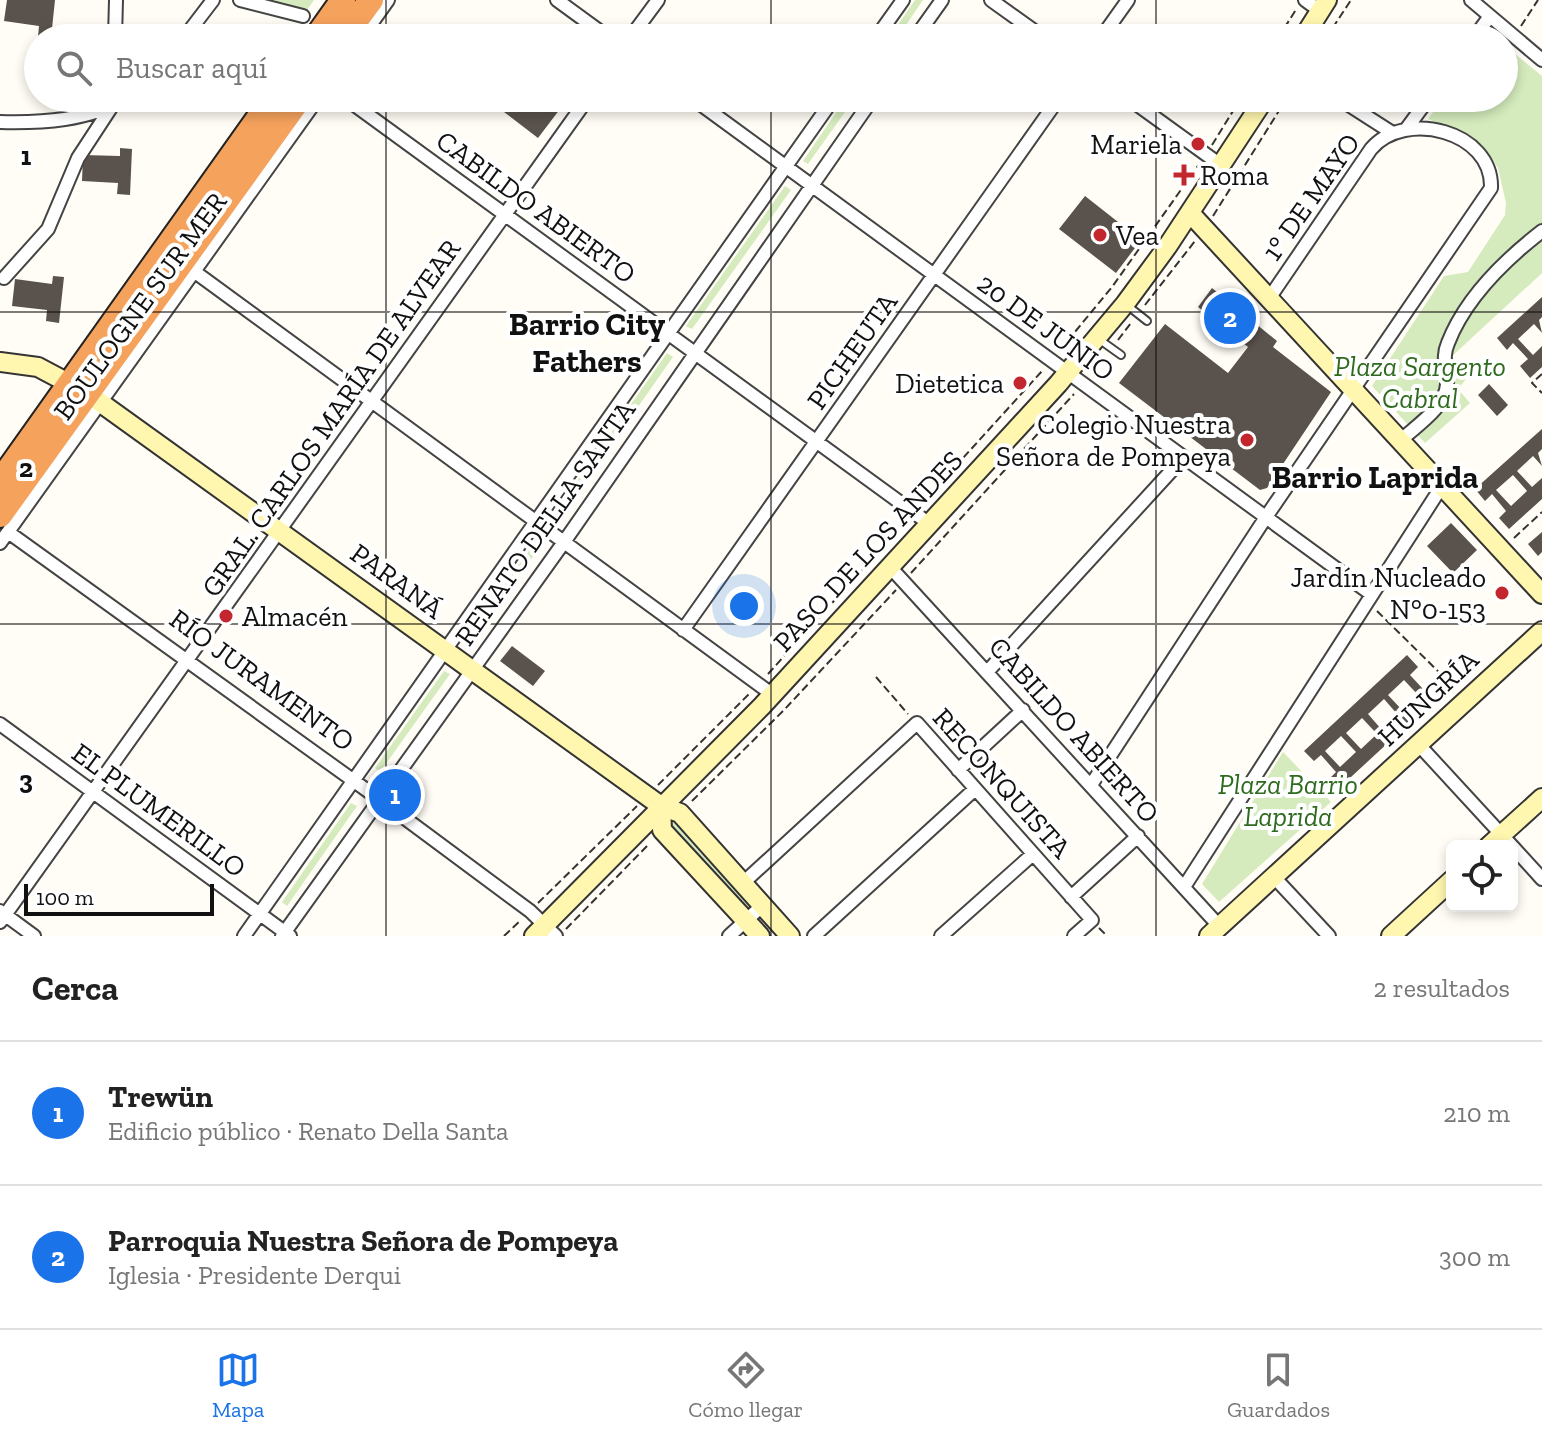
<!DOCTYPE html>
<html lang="es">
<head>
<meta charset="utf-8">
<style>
  body { margin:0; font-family:"Zilla Slab",serif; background:#f6f6f6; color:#222 }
  .controls { position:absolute; right:24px; bottom:24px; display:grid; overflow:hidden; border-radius:12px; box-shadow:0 4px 12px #0003 }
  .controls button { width:72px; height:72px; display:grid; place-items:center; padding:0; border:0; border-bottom:2px solid #e0e0e0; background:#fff; color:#222; font:40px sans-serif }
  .scale { position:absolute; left:24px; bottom:20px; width:190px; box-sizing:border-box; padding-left:8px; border:4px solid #111; border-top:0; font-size:22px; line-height:28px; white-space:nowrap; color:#111; -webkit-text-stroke:6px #fff; paint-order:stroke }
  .you { position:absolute; left:744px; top:606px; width:28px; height:28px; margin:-20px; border:6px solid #fff; border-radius:50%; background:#1a73e8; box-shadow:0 0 0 12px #1a73e833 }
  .badge { display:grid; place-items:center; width:52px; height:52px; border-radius:50%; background:#1a73e8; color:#fff; font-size:26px; font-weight:700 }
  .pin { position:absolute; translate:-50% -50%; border:4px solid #fff; box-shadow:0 2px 8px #0006 }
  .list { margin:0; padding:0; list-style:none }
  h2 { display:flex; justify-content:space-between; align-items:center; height:104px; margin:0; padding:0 32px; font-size:34px }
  h2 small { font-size:26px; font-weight:400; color:#767676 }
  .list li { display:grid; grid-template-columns:52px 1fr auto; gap:24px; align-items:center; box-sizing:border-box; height:144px; padding:0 32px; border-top:2px solid #e0e0e0 }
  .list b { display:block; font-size:30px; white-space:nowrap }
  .list p { margin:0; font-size:26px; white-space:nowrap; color:#767676 }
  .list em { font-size:26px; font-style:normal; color:#767676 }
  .icon { flex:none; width:44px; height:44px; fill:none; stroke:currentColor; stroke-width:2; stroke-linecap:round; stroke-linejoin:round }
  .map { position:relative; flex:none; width:1542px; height:936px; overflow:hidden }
  .search { position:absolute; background:#fff; box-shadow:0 4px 12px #0003; left:24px; right:24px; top:24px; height:88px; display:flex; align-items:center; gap:20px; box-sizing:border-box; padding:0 28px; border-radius:44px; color:#767676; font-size:30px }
  .sheet { height:392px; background:#fff }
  nav { display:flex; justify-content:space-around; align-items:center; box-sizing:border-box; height:112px; border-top:2px solid #e0e0e0; background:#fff; font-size:22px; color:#767676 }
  nav a { display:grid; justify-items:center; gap:4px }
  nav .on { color:#1a73e8 }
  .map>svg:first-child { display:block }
  .green { fill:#d5ebbd }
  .building { fill:#5a524d; fill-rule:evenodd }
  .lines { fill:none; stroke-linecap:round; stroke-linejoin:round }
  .lane-casing { stroke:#444; stroke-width:10 }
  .street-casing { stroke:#444; stroke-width:16 }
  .secondary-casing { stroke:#333; stroke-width:22 }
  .highway-casing { stroke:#222; stroke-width:28 }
  .path { stroke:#333; stroke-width:2; stroke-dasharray:8 4; stroke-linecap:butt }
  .lane { stroke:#fff; stroke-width:6 }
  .street { stroke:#fff; stroke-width:12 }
  .secondary { stroke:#fff6b0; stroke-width:18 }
  .highway { stroke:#f5a25d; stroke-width:24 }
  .grid { fill:none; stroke:#111; stroke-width:2; stroke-opacity:0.55 }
  .poi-dot { fill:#c4262e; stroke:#fff; stroke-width:3 }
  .labels { text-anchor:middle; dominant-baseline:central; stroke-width:8; stroke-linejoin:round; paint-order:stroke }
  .poi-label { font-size:28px; fill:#111; stroke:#fff; text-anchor:end }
  .street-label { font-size:28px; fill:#111; stroke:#fff }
  .park-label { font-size:28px; font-style:italic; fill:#2f6b1f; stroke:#fff }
  .quarter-label { font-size:32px; font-weight:bold; fill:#111; stroke:#fff }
  .grid-label { font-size:26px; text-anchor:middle; font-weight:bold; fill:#111; stroke:#fff; stroke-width:8; stroke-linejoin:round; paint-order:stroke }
</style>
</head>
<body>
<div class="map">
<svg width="1542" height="936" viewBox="0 0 1542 936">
  <rect width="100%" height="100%" fill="#fffdf5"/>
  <!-- green -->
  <path class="green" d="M240 0H314L303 16Z
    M915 0H923L897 38H889Z
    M1504 45 1542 76V273L1450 358 1467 378 1458 389 1470 403 1425 443 1372 386 1444 276 1468 272 1505 215 1506 203 1498 168 1489 154 1459 131 1428 119 1443 98H1504Z
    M846 98H855L808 164 803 161Z
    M785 186 791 190 692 329 686 326Z
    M667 353 673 357 560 518 554 514Z
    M535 542 541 545 471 645 465 641Z
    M444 671 450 674 380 772 375 768Z
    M1283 752 1331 802 1219 902 1202 884Z
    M351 803 357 806 287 906 282 902Z
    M674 819 752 906 749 910 746 911 669 828 668 823Z"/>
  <!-- building -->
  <path class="building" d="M7 0H55L51 38 38 37 39 26 4 21Z
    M515 98H545L560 109 538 138 504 112Z
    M120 148 132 149 130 195 117 194 118 183 82 181 83 155 120 156Z
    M1085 196 1141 240 1116 273 1059 229Z
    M53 276 64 277 59 323 46 321 47 310 12 306 15 279 52 284Z
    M1212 288 1277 341 1273 347 1331 392 1267 488 1260 490 1119 383 1165 324 1228 373 1248 347 1198 307Z
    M1542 297V317L1539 320 1542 333 1534 324 1518 339 1533 355 1542 346V367L1530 378 1520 366 1528 359 1513 343 1507 350 1497 338Z
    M1489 384 1508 405 1497 416 1478 395Z
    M1542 429V449L1538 453 1542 466 1533 456 1517 471 1532 487 1542 478V499L1509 529 1499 518 1506 511 1492 494 1485 501 1475 489ZM1513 475 1527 491 1511 506 1496 490Z
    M1451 523 1477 550 1453 573 1427 546Z
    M1542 532V552L1538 556 1528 544Z
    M512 646 545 671 533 686 500 661Z
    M1407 655 1418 667 1410 675 1423 689 1432 680 1443 692 1338 789 1329 779 1336 772 1321 755 1314 761 1304 751ZM1404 680 1419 696 1403 711 1388 695ZM1384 699 1398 715 1382 730 1368 714ZM1362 718 1377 734 1361 749 1346 733ZM1341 736 1356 752 1340 767 1325 751Z"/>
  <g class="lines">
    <defs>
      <path id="lane" d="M1128 306 1147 321
        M1100 340 1121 355"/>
      <path id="street" d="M240 0 303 16
        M557 0 609 38
        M991 0 1044 38
        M1305 0 1320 11
        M1471 0 1542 60
        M115 38 116 0
        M184 38 213 0
        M361 38 388 0
        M630 38 658 0
        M876 38 903 0
        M915 38 942 0
        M1101 38 1128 0
        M1474 38 1490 16
        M345 98 931 525
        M692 98 1371 594
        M1128 98 1222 166
        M1338 98 1391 132
        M0 122C41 123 90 121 125 98
        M1407 128 1429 98
        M195 272 773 695
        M4 278 48 229 78 158 112 106 113 98
        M1401 440C1416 426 1446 407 1447 384 1448 368 1441 359 1448 343 1465 299 1506 259 1542 231
        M8 532 379 799 530 911 556 936
        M0 543 318 98
        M891 568 1220 927
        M683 630 1059 98
        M988 671 1184 457
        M0 724 290 936
        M1419 745 1512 846
        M958 770 1023 710
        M1091 785 1266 517 1491 188C1493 131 1405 109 1371 149L1270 297
        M1512 846 1542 879
        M1274 877 1329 936
        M743 883 917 723 1092 920 1074 936
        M1184 887 1442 486
        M1071 897 1138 836
        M0 911 34 936
        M0 922 588 98
        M244 936 834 98
        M282 936 564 542 873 98
        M729 936 763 905
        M814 936 975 789
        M941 936 1033 854"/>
      <path id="secondary" d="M1303 38 1327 0
        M1190 213 1542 594
        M0 362 38 367 87 393 661 806 680 813 790 936
        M661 806 662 830 760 936
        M1489 846 1542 798
        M534 936 762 706 1058 384 1125 304 1167 247 1265 98
        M1209 936 1542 631
        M1391 936 1452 880"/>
      <path id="highway" d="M316 38 343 0
        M343 38 371 0
        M0 482 273 98
        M0 515 300 98"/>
    </defs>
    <!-- lane casing -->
    <use href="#lane" class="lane-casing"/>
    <!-- street casing -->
    <use href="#street" class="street-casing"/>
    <!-- secondary casing -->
    <use href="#secondary" class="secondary-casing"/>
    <!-- highway casing -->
    <use href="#highway" class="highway-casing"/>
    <!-- path -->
    <path class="path" d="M1521 26 1538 0
      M1278 38 1297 8
      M1326 38 1351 0
      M1212 145 1241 98
      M1213 216 1287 98
      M1145 305 1195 241
      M1118 340 1131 323
      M1060 350 1112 287 1200 163
      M1091 374 1104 357
      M1542 374 1532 383 1542 393
      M923 502 1043 370
      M1514 538 1542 512
      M911 573 1074 394
      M1377 611 1455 688
      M768 674 906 521
      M876 677 908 714
      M658 785 750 693
      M692 801 784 710 896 590
      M538 903 637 806
      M1099 928 1107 936
      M566 929 648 845
      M504 936 520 921"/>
    <!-- lane -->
    <use href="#lane" class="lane"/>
    <!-- street -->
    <use href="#street" class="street"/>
    <!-- secondary -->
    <use href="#secondary" class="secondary"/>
    <!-- highway -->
    <use href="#highway" class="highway"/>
  </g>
  <!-- grid -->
  <path class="grid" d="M386 0V38M771 0V38M1156 0V38M386 98V936M771 98V936M1156 98V936M0 312H1542M0 624H1542"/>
  <!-- markers -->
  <g class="poi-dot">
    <circle cx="1198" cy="144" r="8"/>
    <path d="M1180 163h8v8h8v8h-8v8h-8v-8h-8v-8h8z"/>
    <circle cx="1100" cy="235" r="8"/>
    <circle cx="1020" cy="383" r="8"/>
    <circle cx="1247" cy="440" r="8"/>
    <circle cx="1502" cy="593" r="8"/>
    <circle cx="226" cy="616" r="8"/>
  </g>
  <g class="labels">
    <!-- poi labels -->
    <g class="poi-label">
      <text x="1182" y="144">Mariela</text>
      <text x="1200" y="175" text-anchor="start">Roma</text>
      <text x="1116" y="235" text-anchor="start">Vea</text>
      <text x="1004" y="383">Dietetica</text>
      <text x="1231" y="424">Colegio Nuestra<tspan x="1231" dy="32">Señora de Pompeya</tspan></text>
      <text x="1486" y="577">Jardín Nucleado<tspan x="1486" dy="32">N°0-153</tspan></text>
      <text x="242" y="616" text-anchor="start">Almacén</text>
    </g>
    <!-- street labels -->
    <g class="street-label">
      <text transform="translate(1311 197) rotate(-55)">1° DE MAYO</text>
      <text transform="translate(536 207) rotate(36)">CABILDO ABIERTO</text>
      <text transform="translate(140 306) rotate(-54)">BOULOGNE SUR MER</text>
      <text transform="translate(1046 327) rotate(36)">20 DE JUNIO</text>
      <text transform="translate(852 351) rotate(-55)">PICHEUTA</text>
      <text transform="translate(331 418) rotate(-55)">GRAL. CARLOS MARÍA DE ALVEAR</text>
      <text transform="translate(545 523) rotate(-55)">RENATO DELLA SANTA</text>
      <text transform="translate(868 551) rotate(-47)">PASO DE LOS ANDES</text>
      <text transform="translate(397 581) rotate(36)">PARANÁ</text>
      <text transform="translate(262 680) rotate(36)">RÍO JURAMENTO</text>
      <text transform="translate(1428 698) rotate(-43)">HUNGRÍA</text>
      <text transform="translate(1074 730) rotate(48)">CABILDO ABIERTO</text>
      <text transform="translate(1002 783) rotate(48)">RECONQUISTA</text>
      <text transform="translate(159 810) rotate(36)">EL PLUMERILLO</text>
    </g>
    <!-- park labels -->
    <g class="park-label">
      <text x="1420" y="366">Plaza Sargento<tspan x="1420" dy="32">Cabral</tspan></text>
      <text x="1288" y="784">Plaza Barrio<tspan x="1288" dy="32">Laprida</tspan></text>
    </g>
    <!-- quarter labels -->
    <g class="quarter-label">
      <text x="587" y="324">Barrio City<tspan x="587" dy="37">Fathers</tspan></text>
      <text x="1375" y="477">Barrio Laprida</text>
    </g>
  </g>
  <g class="grid-label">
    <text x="26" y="165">1</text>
    <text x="26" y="477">2</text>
    <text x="26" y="789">3</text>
  </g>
</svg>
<div class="controls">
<button><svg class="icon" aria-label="locate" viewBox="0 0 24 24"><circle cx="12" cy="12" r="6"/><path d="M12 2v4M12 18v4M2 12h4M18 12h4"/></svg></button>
</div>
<div class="scale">100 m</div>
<div class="you"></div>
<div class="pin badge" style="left:395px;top:795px">1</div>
<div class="pin badge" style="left:1230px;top:318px">2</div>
<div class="search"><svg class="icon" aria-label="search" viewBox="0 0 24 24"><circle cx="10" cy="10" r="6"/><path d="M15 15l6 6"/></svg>Buscar aquí</div>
</div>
<section class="sheet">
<h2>Cerca<small>2 resultados</small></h2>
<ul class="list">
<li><span class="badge">1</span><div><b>Trewün</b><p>Edificio público · Renato Della Santa</p></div><em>210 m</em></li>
<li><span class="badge">2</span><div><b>Parroquia Nuestra Señora de Pompeya</b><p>Iglesia · Presidente Derqui</p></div><em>300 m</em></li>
</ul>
</section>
<nav>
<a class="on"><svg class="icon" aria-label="map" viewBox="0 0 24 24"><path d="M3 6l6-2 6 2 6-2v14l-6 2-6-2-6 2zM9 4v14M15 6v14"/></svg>Mapa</a>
<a><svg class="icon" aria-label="directions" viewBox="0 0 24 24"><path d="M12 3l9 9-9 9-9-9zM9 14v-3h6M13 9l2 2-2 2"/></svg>Cómo llegar</a>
<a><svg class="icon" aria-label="saved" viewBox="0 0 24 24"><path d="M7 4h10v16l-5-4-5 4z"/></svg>Guardados</a>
</nav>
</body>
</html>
